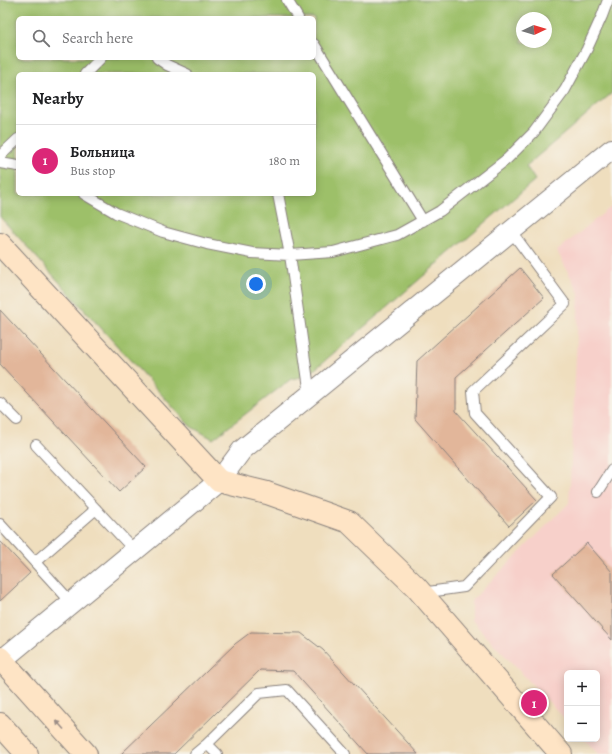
<!DOCTYPE html>
<html lang="en">
<head>
<meta charset="utf-8">
<style>
  body { margin:0; font-family:Alegreya,serif; background:#f6f6f6; color:#202124 }
  .controls { position:absolute; right:12px; bottom:12px; display:grid; overflow:hidden; border-radius:6px; box-shadow:0 2px 10px #0003 }
  .controls button { width:36px; height:36px; display:grid; place-items:center; padding:0; border:0; border-bottom:1px solid #e0e0e0; background:#fff; color:#202124; font:20px sans-serif }
  .compass { position:absolute; left:516px; top:12px; width:36px; height:36px; border-radius:50%; background:#fff; box-shadow:0 2px 10px #0003; rotate:86deg }
  .you { position:absolute; left:256px; top:284px; width:14px; height:14px; margin:-10px; border:3px solid #fff; border-radius:50%; background:#1a73e8; box-shadow:0 0 0 6px #1a73e833 }
  .badge { display:grid; place-items:center; width:26px; height:26px; border-radius:50%; background:#db2777; color:#fff; font-size:13px; font-weight:700 }
  .pin { position:absolute; translate:-50% -50%; border:2px solid #fff; box-shadow:0 1px 4px #0006 }
  .list { margin:0; padding:0; list-style:none }
  h2 { display:flex; justify-content:space-between; align-items:center; height:52px; margin:0; padding:0 16px; font-size:17px }
  h2 small { font-size:13px; font-weight:400; color:#757577 }
  .list li { display:grid; grid-template-columns:26px 1fr auto; gap:12px; align-items:center; box-sizing:border-box; height:72px; padding:0 16px; border-top:1px solid #e0e0e0 }
  .list b { display:block; font-size:15px; white-space:nowrap }
  .list p { margin:0; font-size:13px; white-space:nowrap; color:#757577 }
  .list em { font-size:13px; font-style:normal; color:#757577 }
  .icon { flex:none; width:22px; height:22px; fill:none; stroke:currentColor; stroke-width:2; stroke-linecap:round; stroke-linejoin:round }
  .map { position:relative; flex:none; width:612px; height:754px; overflow:hidden }
  .search { position:absolute; background:#fff; box-shadow:0 2px 10px #0003; left:16px; top:16px; width:300px; height:44px; display:flex; align-items:center; gap:10px; box-sizing:border-box; padding:0 14px; border-radius:6px; color:#757577; font-size:15px }
  .panel { position:absolute; background:#fff; box-shadow:0 2px 10px #0003; left:16px; top:72px; width:300px; height:124px; border-radius:6px }
  .map>svg:first-child { display:block }
  .built { fill:#f7d0ca }
  .green { fill:#9dc069; stroke:#607152; fill-rule:evenodd }
  .building { fill:#e2b69a }
  .lines { fill:none; stroke-linecap:round; stroke-linejoin:round }
  .lane-casing { stroke:#88807c; stroke-width:12 }
  .street-casing { stroke:#88807c; stroke-width:22 }
  .secondary-casing { stroke:#88807c; stroke-width:24 }
  .lane { stroke:#fff; stroke-width:10 }
  .street { stroke:#fff; stroke-width:20 }
  .secondary { stroke:#fee4c5; stroke-width:22 }
  .oneway { fill:#9b8d87 }
</style>
</head>
<body>
<div class="map">
<svg width="612" height="754" viewBox="0 0 612 754">
  <rect width="100%" height="100%" fill="#f7f3e8"/>
  <filter id="ink" filterUnits="userSpaceOnUse"><feTurbulence type="fractalNoise" baseFrequency=".025" numOctaves="2"/><feDisplacementMap in="SourceGraphic" scale="8" xChannelSelector="R" yChannelSelector="G"/><feConvolveMatrix kernelMatrix="1 2 1 2 8 2 1 2 1" color-interpolation-filters="sRGB"/></filter>
  <filter id="wash" filterUnits="userSpaceOnUse"><feTurbulence type="fractalNoise" baseFrequency=".012" numOctaves="4" result="noise"/><feDisplacementMap in="SourceGraphic" scale="16" xChannelSelector="R" yChannelSelector="G"/><feGaussianBlur stdDeviation="0.9" result="paint"/><feColorMatrix in="noise" values="0 0 0 0 0 0 0 0 0 0 0 0 0 0 0 0 0 1.4 0 .05"/><feComposite in="paint" operator="in"/></filter>
  <g filter="url(#wash)">
    <rect width="100%" height="100%" fill="#efdebe"/>
    <!-- built -->
    <path class="built" d="M612 206V754H598L584 739H597V673H567V721L471 620V601L569 503 579 293 557 251Z"/>
    <!-- green -->
    <path class="green" d="M0 0H612V93L526 166 535 180 307 376 291 379 213 439 190 426 0 217ZM18 18H314V58H18ZM522 18H546V42H522ZM18 74H314V194H18Z"/>
    <g id="blocks">
      <!-- building -->
      <path class="building" d="M520 268 544 298 456 377V411L537 500 509 526 415 419 417 361Z
        M0 310 146 467 119 492 0 364Z
        M0 541 30 573 0 601Z
        M587 543 612 572V640L553 574Z
        M251 632 301 633 323 650 418 754H368L293 671 260 670 174 754H121L235 644Z"/>
    </g>
  </g>
  <g filter="url(#ink)">
    <use href="#blocks" fill-opacity="0" stroke="#88807c" stroke-width="1"/>
    <g class="lines">
      <defs>
        <path id="lane" d="M287 0 298 18
          M314 44 423 221
          M157 58 167 65 187 74
          M85 74 101 58
          M0 156 18 139
          M0 163 18 166
          M84 194 116 213 163 232 207 244 252 253 290 255 333 252 397 235 440 211 507 159 534 132 565 90 587 49 602 16 608 0
          M278 194 290 255 310 395
          M0 403 17 420
          M36 445 135 551
          M598 492 612 470
          M0 524 71 602
          M35 562 96 509
          M421 593 464 587 551 497 475 413 473 391 565 304 511 231
          M207 744 259 693 287 690 345 754
          M195 754 207 744 217 754"/>
        <path id="street" d="M2 660 219 481 242 450 612 149"/>
        <path id="secondary" d="M0 244 219 481 267 493 349 522 416 587 561 754
          M0 658 86 754
          M0 724 27 754"/>
      </defs>
      <!-- lane casing -->
      <use href="#lane" class="lane-casing"/>
      <!-- street casing -->
      <use href="#street" class="street-casing"/>
      <!-- secondary casing -->
      <use href="#secondary" class="secondary-casing"/>
      <!-- lane -->
      <use href="#lane" class="lane"/>
      <!-- street -->
      <use href="#street" class="street"/>
      <!-- secondary -->
      <use href="#secondary" class="secondary"/>
    </g>
    <!-- one-way arrows -->
    <defs><path id="oneway-solid" d="M-6-.8H1V-3.2L6.5 0L1 3.2V.8H-6Z"/></defs>
    <use class="oneway" href="#oneway-solid" transform="translate(60 725) rotate(-132)"/>
  </g>
</svg>
<div class="controls">
<button>+</button>
<button>−</button>
</div>
<svg class="compass" viewBox="-18 -18 36 36"><path d="M0-13l5 13h-10z" fill="#e53935"/><path d="M0 13l5-13h-10z" fill="#757577"/></svg>
<div class="you"></div>
<div class="pin badge" style="left:534px;top:703px">1</div>
<div class="search"><svg class="icon" aria-label="search" viewBox="0 0 24 24"><circle cx="10" cy="10" r="6"/><path d="M15 15l6 6"/></svg>Search here</div>
<section class="panel">
<h2>Nearby<small></small></h2>
<ul class="list">
<li><span class="badge">1</span><div><b>Больница</b><p>Bus stop</p></div><em>180 m</em></li>
</ul>
</section>
</div>
</body>
</html>
